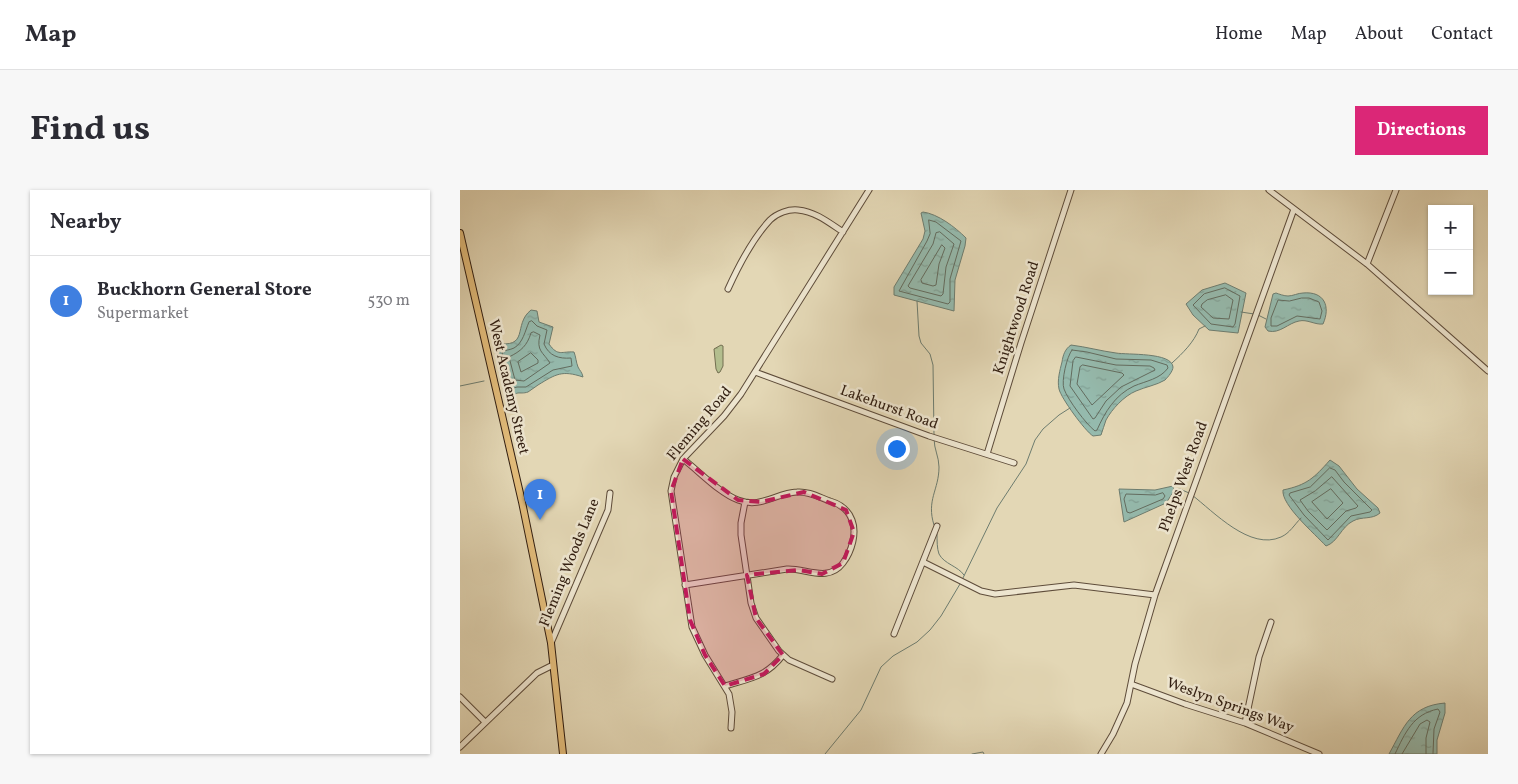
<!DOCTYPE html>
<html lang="en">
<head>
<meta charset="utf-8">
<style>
  body { margin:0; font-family:Vollkorn,serif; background:#f7f7f7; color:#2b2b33 }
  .controls { position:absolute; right:15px; top:15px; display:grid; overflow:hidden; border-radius:0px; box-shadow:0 1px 4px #0004 }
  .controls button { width:45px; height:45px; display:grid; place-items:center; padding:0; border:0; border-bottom:1px solid #e1e1e2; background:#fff; color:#2b2b33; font:25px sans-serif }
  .you { position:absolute; left:436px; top:258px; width:18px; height:18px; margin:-12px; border:4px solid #fff; border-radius:50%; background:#1a73e8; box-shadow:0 0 0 8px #1a73e833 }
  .badge { display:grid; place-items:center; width:32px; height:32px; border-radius:50%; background:#db2777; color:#fff; font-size:16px; font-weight:700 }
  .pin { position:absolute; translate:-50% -41px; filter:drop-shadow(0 1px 2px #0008) }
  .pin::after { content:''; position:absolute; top:26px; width:18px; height:15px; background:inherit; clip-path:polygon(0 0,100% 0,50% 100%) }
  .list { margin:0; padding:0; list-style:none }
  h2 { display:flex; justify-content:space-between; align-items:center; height:65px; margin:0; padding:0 20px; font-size:21px }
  h2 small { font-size:16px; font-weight:400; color:#7c7c81 }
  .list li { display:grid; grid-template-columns:32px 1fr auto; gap:15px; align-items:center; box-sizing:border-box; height:90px; padding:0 20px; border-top:1px solid #e1e1e2 }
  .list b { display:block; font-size:19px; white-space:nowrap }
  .list p { margin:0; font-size:16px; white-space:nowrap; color:#7c7c81 }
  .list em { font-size:16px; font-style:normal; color:#7c7c81 }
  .map { position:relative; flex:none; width:1028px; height:564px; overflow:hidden; border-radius:0px }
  header { display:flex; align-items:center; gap:30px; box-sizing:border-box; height:70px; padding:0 25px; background:#fff; border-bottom:1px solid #e1e1e2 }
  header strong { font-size:24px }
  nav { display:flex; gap:28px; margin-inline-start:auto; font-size:18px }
  .intro { display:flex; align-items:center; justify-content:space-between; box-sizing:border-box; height:120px; padding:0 30px }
  h1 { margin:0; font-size:35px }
  .button { padding:12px 22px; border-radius:0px; background:#db2777; color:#fff; font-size:18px; font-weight:700 }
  main { display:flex; gap:30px; padding:0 30px }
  aside { flex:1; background:#fff; border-radius:0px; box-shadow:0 1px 4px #0004 }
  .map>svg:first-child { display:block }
  .forest { fill:url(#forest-firs); stroke:#726e50 }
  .water { fill:url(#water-ripples); stroke:#6d7c6f }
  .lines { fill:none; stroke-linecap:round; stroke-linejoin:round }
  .shore { stroke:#636c5f; stroke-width:1 }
  .stream { stroke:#6d7c6f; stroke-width:1 }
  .minor-casing { stroke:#5e4c3a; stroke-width:7 }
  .major-casing { stroke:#311e11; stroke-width:8 }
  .minor { stroke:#ede5cf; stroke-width:5 }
  .major { stroke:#e2bc7a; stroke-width:6 }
  .marked { fill:#c2185b; fill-opacity:0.2; stroke:#c2185b; stroke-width:4; stroke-dasharray:10 6; stroke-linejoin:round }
  .labels { text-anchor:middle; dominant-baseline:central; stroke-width:5; stroke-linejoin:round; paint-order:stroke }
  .street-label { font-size:15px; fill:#311e11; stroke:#ede5cf }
</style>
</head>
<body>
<header>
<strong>Map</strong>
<nav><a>Home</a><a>Map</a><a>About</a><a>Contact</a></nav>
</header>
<div class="intro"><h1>Find us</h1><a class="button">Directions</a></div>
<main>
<aside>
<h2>Nearby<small></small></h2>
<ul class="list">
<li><span class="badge" style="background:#3f7fe0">1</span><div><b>Buckhorn General Store</b><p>Supermarket</p></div><em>530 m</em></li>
</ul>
</aside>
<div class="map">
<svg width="1028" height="564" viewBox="0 0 1028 564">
  <defs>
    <pattern id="forest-firs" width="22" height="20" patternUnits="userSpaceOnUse" patternTransform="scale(1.25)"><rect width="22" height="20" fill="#b3be8e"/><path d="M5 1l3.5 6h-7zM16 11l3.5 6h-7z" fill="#9aa379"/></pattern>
    <pattern id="water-ripples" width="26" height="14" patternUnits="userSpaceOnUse" patternTransform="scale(1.25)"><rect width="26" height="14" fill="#95baad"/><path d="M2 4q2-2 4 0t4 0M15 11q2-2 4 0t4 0" fill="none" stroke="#819f94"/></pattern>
  </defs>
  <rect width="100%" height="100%" fill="#e3d7b5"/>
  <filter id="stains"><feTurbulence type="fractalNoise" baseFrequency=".004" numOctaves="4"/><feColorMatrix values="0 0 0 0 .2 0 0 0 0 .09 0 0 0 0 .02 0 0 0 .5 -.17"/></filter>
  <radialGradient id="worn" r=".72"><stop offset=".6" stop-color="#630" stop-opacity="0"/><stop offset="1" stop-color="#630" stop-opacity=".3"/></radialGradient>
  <!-- forest -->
  <path class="forest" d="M261 155 263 156V176L260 182 258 183 256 179 254 159Z"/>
  <!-- water -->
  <path class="water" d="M463 22C478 24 495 37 506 48L505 56 495 90 494 121 434 105V97L463 49 465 41 461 23Z
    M765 93 786 103 778 143 749 140 733 125 726 114 742 100Z
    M816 103C819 104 824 106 828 106 833 106 838 103 843 103 864 101 871 116 863 134 855 135 847 129 839 131 828 133 820 144 808 141L805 137 813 104Z
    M71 120 77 121 79 132 93 137 89 154C98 167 102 161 114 162 116 167 116 172 118 177 120 181 122 182 123 187 102 180 96 184 78 195 75 197 71 200 68 202 59 205 56 199 52 210L50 209 43 193 34 153C71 159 52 135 71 120Z
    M611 155C627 157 641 161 656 163 667 165 712 162 713 177 713 181 708 187 705 190 697 195 685 197 676 201 664 206 652 219 646 230 644 235 643 240 641 245L633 246C625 241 601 208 599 199 597 190 600 180 602 172 603 165 605 159 611 155Z
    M870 270 879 276 897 299 918 318 920 323C912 330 902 326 893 331 881 337 878 352 866 356 855 344 821 315 823 300 847 295 854 288 870 270Z
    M713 296 714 301 706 313 664 332 659 299 695 300Z
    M985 513V523L977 550V564H929C944 537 950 516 985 513Z"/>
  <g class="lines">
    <!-- shore -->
    <path class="shore" d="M469 30 476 32 501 51 490 89V112L488 114 439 101 467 51 470 44Z
      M480 42 494 54 486 77 483 104 481 106 450 98 448 96 473 54 476 43Z
      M482 55 485 58 479 74 476 95 473 96 462 93 461 90Z
      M765 98 780 106 775 134 773 137 751 134 733 115 744 104Z
      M766 105 773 110 769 129 753 128 741 117 742 114 747 110Z
      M842 108H849L859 112 862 121 860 129 837 126 817 136H811V128L818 110 829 111Z
      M72 131 77 136 87 140 84 154C89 166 99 169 111 168L112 176 93 180 66 197H57L51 199 48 192 42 162C45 160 50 160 54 158 63 153 65 141 69 132Z
      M74 142 80 145C76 161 83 162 90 173L64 191 55 190 49 167C61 161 67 156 71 143Z
      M612 160 627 162 656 169 691 170 707 175 708 178C700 189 686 191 674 196 655 205 645 222 637 240L635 241C626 234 608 210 604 199 601 191 607 166 612 160Z
      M71 163 78 170V173L61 182 58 172Z
      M616 167 656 175 690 176 694 178 695 180 661 197 646 211 635 228 633 229 610 196 613 171Z
      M623 175 662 183 664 185 632 215 617 194 620 177Z
      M870 278 875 280 884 292 912 320 910 322 891 326 868 350 844 325 829 305 830 303 850 297Z
      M872 287 898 316 896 318 886 321 867 340 848 321 840 310 855 301Z
      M871 299 883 313 867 329 852 312Z
      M703 303 705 306 703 309 670 323 667 322 664 309 666 304 695 305Z
      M935 564C945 543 953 524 978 519L980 522 974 539 973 564
      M942 564 960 534 967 530 970 532 966 548V564"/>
    <!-- stream -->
    <path class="stream" d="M457 111 459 146 461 153 470 164 473 175 474 245
      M781 122 794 124
      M798 125 806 129
      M712 173C723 163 734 152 739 139L745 136
      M0 196 24 191
      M474 249C474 259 479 267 479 277 479 300 466 310 474 335
      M714 299H720L729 303
      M732 305C754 322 790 361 821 347 830 343 834 335 841 328
      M477 344C477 350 477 359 479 364 484 374 498 376 504 385
      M502 390 537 318 566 274 575 250 583 239 599 225 610 218
      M365 564 401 520 421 477 433 466 457 452 470 440 481 426 500 394
      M512 564 523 562 524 564"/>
    <defs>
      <path id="minor" d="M809 0 907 74 1028 181
        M907 74 936 0
        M268 99C278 77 293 48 310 30 317 23 329 19 338 20 356 22 368 32 383 42
        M295 182 469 246 554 273
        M527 264 561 153 611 0
        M223 269C239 281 259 303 278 310 300 319 316 303 337 302 348 301 359 307 370 311 380 314 388 319 392 330 397 343 392 361 383 373 368 393 346 378 327 379L225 395
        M285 312 281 333V345L291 413 296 428 319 461 329 470 372 489
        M463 372 521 401 535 404 614 395 695 405
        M434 444 477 336
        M91 453 148 320 150 303
        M671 494 725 514 785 533 859 564
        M265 496C291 488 306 487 323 465
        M0 507 25 532
        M785 533 799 467 811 432
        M271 538 272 522 269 504 245 465 232 437 211 301 214 287 223 269 264 226 281 204 409 0
        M0 557 77 483 93 475
        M641 564 653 544 667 513 675 474 695 405 834 19"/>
      <path id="major" d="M0 43 62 312 91 453 103 564"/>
    </defs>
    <!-- minor casing -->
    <use href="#minor" class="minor-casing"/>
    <!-- major casing -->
    <use href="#major" class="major-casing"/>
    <!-- minor -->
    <use href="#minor" class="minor"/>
    <!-- major -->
    <use href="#major" class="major"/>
  </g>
  <!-- marked area -->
  <path class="marked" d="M223 269 278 310 301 312 344 302 386 320 394 342 383 373 362 384 339 380 287 385 296 428 323 465 304 484 265 496 245 465 230 430 211 301Z"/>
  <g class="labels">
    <!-- street labels -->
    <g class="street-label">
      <text transform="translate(557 128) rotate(-72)">Knightwood Road</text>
      <text transform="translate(48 197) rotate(77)">West Academy Street</text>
      <text transform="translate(429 218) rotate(20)">Lakehurst Road</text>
      <text transform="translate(240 234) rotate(-50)">Fleming Road</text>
      <text transform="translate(724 287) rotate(-70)">Phelps West Road</text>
      <text transform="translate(110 373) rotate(-68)">Fleming Woods Lane</text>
      <text transform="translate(770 516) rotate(20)">Weslyn Springs Way</text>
    </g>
  </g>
  <rect width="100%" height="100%" filter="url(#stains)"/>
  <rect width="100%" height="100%" fill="url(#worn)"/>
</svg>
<div class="controls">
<button>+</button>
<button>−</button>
</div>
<div class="you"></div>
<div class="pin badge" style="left:80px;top:330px;background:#3f7fe0">1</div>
</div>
</main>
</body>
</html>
